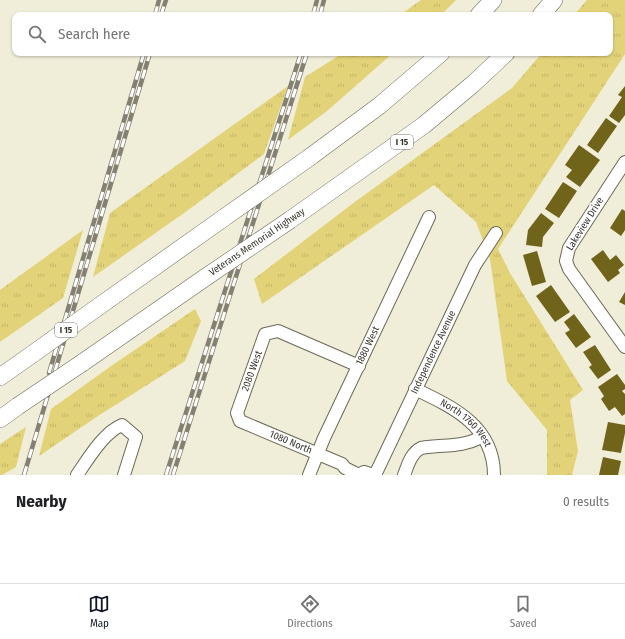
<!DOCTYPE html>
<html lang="en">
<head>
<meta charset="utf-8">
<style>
  body { margin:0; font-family:"Fira Sans Condensed",sans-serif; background:#f2f2f2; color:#202124 }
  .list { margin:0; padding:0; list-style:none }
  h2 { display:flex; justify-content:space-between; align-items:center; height:52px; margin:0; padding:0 16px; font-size:17px }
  h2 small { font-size:13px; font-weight:400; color:#757577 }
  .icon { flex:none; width:22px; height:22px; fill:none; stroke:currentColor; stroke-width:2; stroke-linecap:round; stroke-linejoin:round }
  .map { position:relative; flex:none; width:625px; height:475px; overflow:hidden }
  .search { position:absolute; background:#fff; box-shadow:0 1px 3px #0004; left:12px; right:12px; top:12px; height:44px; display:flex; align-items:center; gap:10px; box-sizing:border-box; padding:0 14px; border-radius:8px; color:#757577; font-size:15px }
  .sheet { height:108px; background:#fff }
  nav { display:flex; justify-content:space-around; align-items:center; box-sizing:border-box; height:56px; border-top:1px solid #e0e0e0; background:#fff; font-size:11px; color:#757577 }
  nav a { display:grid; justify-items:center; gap:2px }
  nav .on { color:#111827 }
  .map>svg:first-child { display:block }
  .grass { fill:url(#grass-tufts) }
  .building { fill:#70641a }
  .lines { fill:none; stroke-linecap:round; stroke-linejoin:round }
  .minor-casing { stroke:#6c6957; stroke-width:14 }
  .highway-casing { stroke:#6c6957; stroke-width:18 }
  .minor { stroke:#fff; stroke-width:12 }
  .highway { stroke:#fff; stroke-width:17 }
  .rail-casing { stroke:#848174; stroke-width:4.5 }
  .rail { stroke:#fff; stroke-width:3; stroke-dasharray:9; stroke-linecap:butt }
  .highway-bridge-casing { stroke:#6c6957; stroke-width:18; stroke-linecap:butt }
  .highway-bridge { stroke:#fff; stroke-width:17 }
  .labels { text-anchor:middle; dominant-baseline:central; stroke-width:4; stroke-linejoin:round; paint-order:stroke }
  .shield { fill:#fff; stroke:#73726c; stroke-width:1 }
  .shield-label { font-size:9px; font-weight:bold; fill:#37352d }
  .street-label { font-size:10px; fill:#37352d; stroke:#fff }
</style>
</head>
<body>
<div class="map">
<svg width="625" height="475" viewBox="0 0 625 475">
  <defs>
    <pattern id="grass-tufts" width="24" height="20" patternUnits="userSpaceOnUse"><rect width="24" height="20" fill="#e3d378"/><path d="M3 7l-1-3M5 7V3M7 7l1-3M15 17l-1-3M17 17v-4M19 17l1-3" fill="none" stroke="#c3b668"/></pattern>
  </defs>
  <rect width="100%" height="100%" fill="#f0edd8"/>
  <!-- grass -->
  <path class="grass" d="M421 0H456L441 15H400Z
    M587 0H625V54L498 249 510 273 583 390 570 400 578 451 572 475H547V430L507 381 490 259 476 222 434 185 262 304 254 279 352 204 512 88 542 53H610V15H574Z
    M343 53H393L327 111 288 140 305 77Z
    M288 86 264 154 184 213 93 277 110 213Z
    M83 230 63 298 0 342V290Z
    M195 309 201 321 185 361 98 416 39 456 51 409 114 364Z
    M26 427 16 467 2 475H0V444Z"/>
  <!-- building -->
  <path class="building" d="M625 86V115L619 123 609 116 622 97 618 95Z
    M606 118 617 126 598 153 587 145Z
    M579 145 600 160 580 187 566 177 572 170 565 165Z
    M563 182 577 191 559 218 545 209Z
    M622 209 625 211V230L621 236 610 228Z
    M541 213 554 223 543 237 542 247 526 245 528 230Z
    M603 250 610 260 616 255 624 265 618 270 620 273 608 282 591 259Z
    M537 251 546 282 532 286 523 255Z
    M551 285 570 312 555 322 536 296Z
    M625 292V305L619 302Z
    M574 314 591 337 576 348 565 333 570 330 564 322Z
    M595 345 611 370 598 379 589 367 592 365 583 352Z
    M617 374 625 385V389L622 391 625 394V414L622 416 615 407 609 411 601 399 604 396 598 387Z
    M608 422 625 425V433L621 453 602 450Z
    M603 457 621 461 618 475H599Z"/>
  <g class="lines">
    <defs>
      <g id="minor">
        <path d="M625 162 569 248 566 261 569 269 625 347"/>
        <path id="s1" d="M359 366 278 331 265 334 237 413 240 421 342 464 345 468 359 475 364 472 373 475"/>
        <path id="s2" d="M415 389C453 407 494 426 494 475"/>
        <path d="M77 475C88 459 104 432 122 425L136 437 124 475"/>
        <path id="s3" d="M309 475 324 438 429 217"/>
        <path id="s4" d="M375 475 475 265 496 233"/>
        <path d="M404 475C408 465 411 453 421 448 444 444 460 448 482 437"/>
      </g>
      <path id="highway" d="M479 15 493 0
        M541 15 554 0
        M310 157 379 106 441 53
        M290 220 424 125 473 84 506 53
        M98 307 225 217
        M82 363 206 277
        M0 377 34 353
        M0 419 18 406"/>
    </defs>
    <!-- minor casing -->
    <use href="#minor" class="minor-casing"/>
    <!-- highway casing -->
    <use href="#highway" class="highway-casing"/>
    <!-- minor -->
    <use href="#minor" class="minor"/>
    <!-- highway -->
    <use href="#highway" class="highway"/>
    <defs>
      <path id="rail" d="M155 15 159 0
        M161 15 166 0
        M313 15 317 0
        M320 15 324 0
        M49 373 144 53
        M24 475 150 53
        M166 475 301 53
        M173 475 307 53"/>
    </defs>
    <!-- rail casing -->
    <use href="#rail" class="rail-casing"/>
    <!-- rail -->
    <use href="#rail" class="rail"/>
    <defs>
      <path id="highway-bridge" d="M225 217 310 157
        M206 277 290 220
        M34 353 98 307
        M18 406 82 363"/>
    </defs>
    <!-- highway-bridge casing -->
    <use href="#highway-bridge" class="highway-bridge-casing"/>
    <!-- highway-bridge -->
    <use href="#highway-bridge" class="highway-bridge"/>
  </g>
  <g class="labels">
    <!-- shield labels -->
    <g class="shield">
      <rect x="391" y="135" width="22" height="14" rx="3"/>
      <rect x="55" y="323" width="22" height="14" rx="3"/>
    </g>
    <g class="shield-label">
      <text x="402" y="142">I 15</text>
      <text x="66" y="330">I 15</text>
    </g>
    <!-- street labels -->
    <g class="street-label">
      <text transform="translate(585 224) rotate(-58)">Lakeview Drive</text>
      <text transform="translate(257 242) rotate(-34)">Veterans Memorial Highway</text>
      <text stroke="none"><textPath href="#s3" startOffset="142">1880 West</textPath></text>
      <text stroke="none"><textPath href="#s4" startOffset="136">Independence Avenue</textPath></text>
      <text transform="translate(252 371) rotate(-70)">2080 West</text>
      <text stroke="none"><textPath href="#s2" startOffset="62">North 1760 West</textPath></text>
      <text stroke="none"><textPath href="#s1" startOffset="249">1080 North</textPath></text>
    </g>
  </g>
</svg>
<div class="search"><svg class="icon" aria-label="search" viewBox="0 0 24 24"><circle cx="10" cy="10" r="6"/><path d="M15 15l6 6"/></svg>Search here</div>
</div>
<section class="sheet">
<h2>Nearby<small>0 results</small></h2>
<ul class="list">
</ul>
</section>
<nav>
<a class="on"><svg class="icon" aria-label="map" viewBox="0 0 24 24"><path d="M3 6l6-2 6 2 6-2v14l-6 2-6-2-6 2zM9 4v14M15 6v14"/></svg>Map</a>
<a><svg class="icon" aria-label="directions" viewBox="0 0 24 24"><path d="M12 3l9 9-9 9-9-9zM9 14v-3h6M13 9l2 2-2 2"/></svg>Directions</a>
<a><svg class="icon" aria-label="saved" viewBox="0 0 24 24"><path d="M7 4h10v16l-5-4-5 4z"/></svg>Saved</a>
</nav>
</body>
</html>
